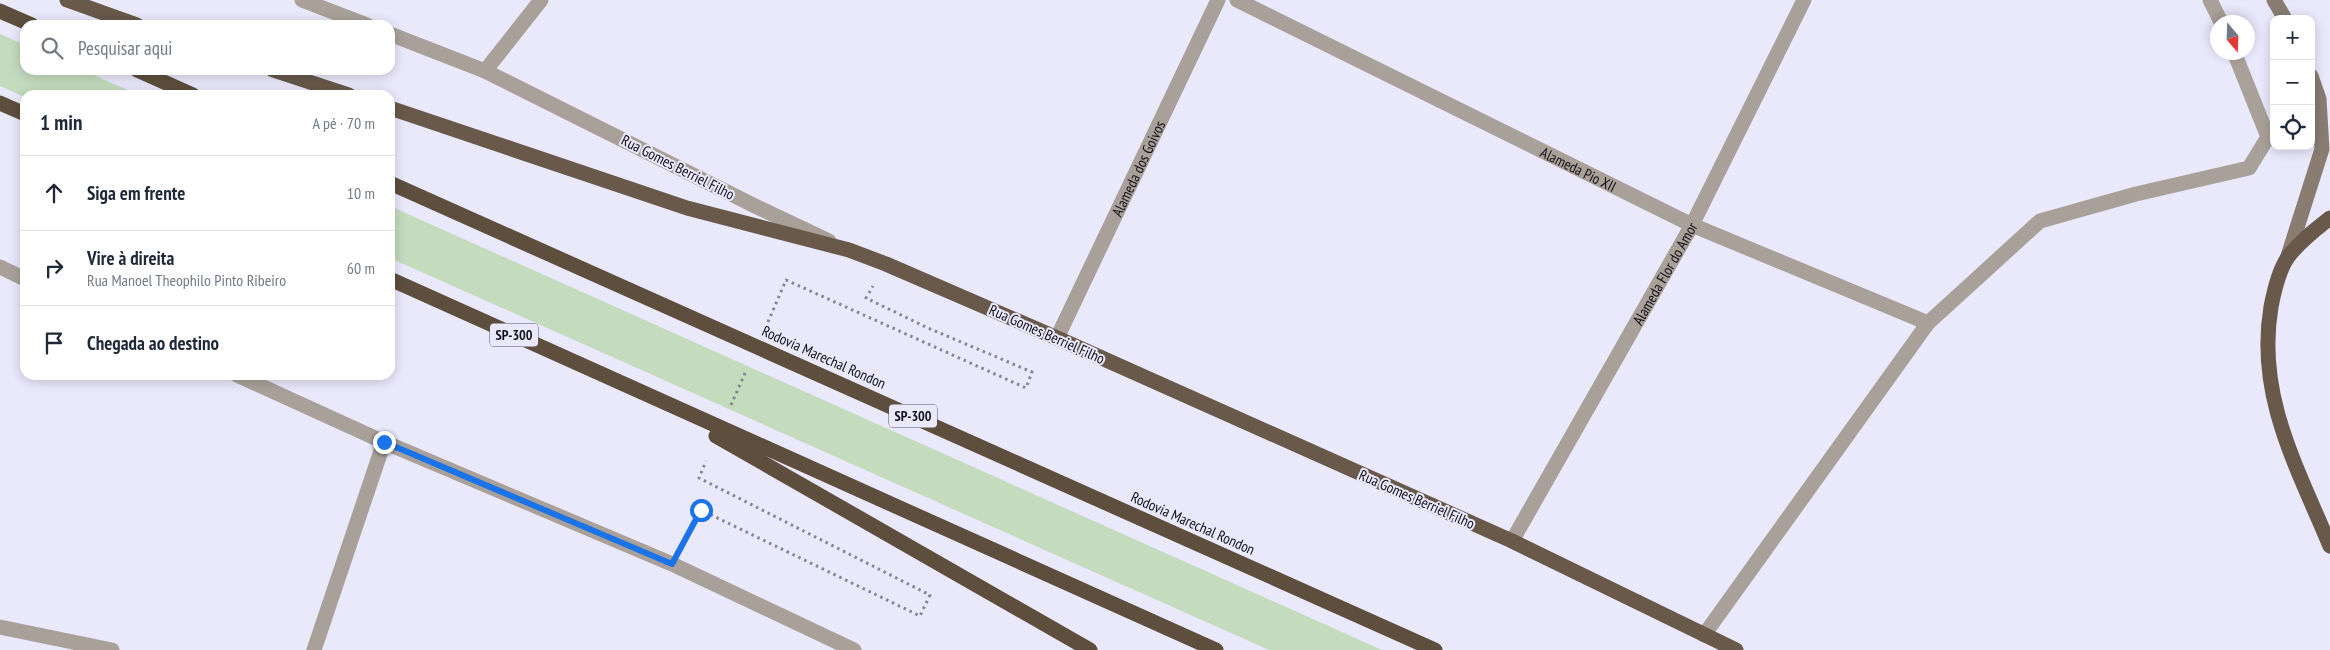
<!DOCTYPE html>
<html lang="pt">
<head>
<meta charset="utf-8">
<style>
  body { margin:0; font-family:"PT Sans Narrow",sans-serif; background:#f2f2f3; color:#1f2937 }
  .controls { position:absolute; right:15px; top:15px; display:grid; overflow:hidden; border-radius:10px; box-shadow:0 2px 12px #0003 }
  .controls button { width:45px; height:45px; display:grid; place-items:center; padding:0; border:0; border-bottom:1px solid #e0e1e3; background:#fff; color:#1f2937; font:25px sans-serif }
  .compass { position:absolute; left:2210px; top:15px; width:45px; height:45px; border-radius:50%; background:#fff; box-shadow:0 2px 12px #0003; rotate:161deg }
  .stop { position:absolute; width:15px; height:15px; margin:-11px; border:4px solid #1a73e8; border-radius:50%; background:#fff }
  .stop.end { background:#1a73e8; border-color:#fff; box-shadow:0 1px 5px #0008 }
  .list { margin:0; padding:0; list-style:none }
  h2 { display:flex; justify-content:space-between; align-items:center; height:65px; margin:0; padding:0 20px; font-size:21px }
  h2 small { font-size:16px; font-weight:400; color:#747a83 }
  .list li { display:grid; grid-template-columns:32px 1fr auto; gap:15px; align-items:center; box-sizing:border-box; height:75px; padding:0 20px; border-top:1px solid #e0e1e3 }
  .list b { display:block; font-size:19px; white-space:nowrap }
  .list p { margin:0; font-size:16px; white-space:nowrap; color:#747a83 }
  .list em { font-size:16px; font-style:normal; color:#747a83 }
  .icon { flex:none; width:28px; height:28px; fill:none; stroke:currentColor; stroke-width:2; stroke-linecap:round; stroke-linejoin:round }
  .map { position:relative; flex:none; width:2330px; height:650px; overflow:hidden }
  .search { position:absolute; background:#fff; box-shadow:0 2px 12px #0003; left:20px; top:20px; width:375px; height:55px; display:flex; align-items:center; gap:12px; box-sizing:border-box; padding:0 18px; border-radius:15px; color:#747a83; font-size:19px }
  .panel { position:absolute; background:#fff; box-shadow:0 2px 12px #0003; left:20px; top:90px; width:375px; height:290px; border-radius:15px }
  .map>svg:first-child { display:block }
  .green { fill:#c4dbbe }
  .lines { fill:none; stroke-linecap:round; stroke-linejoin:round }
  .path { stroke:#878593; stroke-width:3; stroke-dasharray:2.5 4; stroke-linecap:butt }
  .minor { stroke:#a9a199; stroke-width:15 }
  .secondary { stroke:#897d72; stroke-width:15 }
  .trunk { stroke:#68594a; stroke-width:15 }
  .motorway { stroke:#5e4e3e; stroke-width:15 }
  .route { stroke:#1a73e8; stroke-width:6 }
  .labels { text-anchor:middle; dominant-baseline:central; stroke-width:4; stroke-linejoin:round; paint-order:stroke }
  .shield { fill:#eae8fb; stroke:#53525d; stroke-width:1 }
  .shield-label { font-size:14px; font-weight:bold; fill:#121119 }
  .street-label { font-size:15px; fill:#121119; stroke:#eae8fb }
</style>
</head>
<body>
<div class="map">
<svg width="2330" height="650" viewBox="0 0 2330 650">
  <rect width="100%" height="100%" fill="#eae8fb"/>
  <!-- green -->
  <path class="green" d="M0 34 25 45V70H82L139 95H25V97L0 86Z
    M390 206 1382 650H1269L390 258Z"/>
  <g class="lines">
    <!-- path -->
    <path class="path" d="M768 322 786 280 1026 388 1032 372 928 328 866 298 873 286
      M731 405 746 371
      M685 541 701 510 920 616 930 595 699 478 706 461"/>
    <!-- minor -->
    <g class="minor">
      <path d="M302 0 367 25"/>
      <path id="s1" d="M1237 0 1692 225 1928 323"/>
      <path d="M2210 0 2221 22"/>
      <path d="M390 34 485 71 755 206 829 241"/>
      <path d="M485 71 541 0"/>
      <path d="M0 267 25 279"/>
      <path id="s2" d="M1057 338 1218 0"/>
      <path d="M237 375 384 442 672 564 854 650"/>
      <path id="s3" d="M1512 541 1692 225 1804 0"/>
      <path d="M0 627 112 650"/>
      <path d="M1704 635 1928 323 2040 221 2136 194 2249 168 2268 137 2234 52"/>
      <path d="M314 650 384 442"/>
    </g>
    <!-- secondary -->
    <path class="secondary" d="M2274 0 2285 19
      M2288 256 2322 149 2319 99 2311 76"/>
    <!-- trunk -->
    <path class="trunk" d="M67 0 137 25
      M273 70 349 95
      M390 108 687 208 849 250 886 264 1057 338 1512 541 1736 650
      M2330 218C2316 229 2299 242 2288 257 2279 270 2274 291 2271 307 2256 395 2297 467 2330 546"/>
    <!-- motorway -->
    <path class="motorway" d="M0 11 32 25
      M137 70 193 95
      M0 103 25 114
      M390 183 1435 650
      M390 279 1216 650
      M716 436 1090 650"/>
  </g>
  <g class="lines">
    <!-- route -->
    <path class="route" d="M384 442 672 564 701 510"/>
  </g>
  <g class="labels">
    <!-- shield labels -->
    <g class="shield">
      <rect x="490" y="323.5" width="48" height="23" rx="4"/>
      <rect x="889" y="404.5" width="48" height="23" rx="4"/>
    </g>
    <g class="shield-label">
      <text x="514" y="335">SP-300</text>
      <text x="913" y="416">SP-300</text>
    </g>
    <!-- street labels -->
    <g class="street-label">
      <text transform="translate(678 167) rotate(27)">Rua Gomes Berriel Filho</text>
      <text stroke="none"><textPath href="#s2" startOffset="188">Alameda dos Goivos</textPath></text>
      <text stroke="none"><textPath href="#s1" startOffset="381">Alameda Pio XII</textPath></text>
      <text stroke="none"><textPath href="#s3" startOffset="308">Alameda Flor do Amor</textPath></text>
      <text transform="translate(1047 334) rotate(24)">Rua Gomes Berriel Filho</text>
      <text transform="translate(824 357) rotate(24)">Rodovia Marechal Rondon</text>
      <text transform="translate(1417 499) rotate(24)">Rua Gomes Berriel Filho</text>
      <text transform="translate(1193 523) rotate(24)">Rodovia Marechal Rondon</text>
    </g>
  </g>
</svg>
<div class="controls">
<button>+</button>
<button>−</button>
<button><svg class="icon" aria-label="locate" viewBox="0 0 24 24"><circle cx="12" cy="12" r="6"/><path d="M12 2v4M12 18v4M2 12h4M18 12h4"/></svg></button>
</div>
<svg class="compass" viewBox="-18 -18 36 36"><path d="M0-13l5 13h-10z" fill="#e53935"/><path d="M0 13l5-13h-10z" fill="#747a83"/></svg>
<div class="stop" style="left:701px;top:510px"></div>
<div class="stop end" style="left:384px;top:442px"></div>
<div class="search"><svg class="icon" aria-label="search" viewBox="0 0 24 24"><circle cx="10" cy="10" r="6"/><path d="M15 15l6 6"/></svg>Pesquisar aqui</div>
<section class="panel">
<h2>1 min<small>A pé · 70 m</small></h2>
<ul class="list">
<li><svg class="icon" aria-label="ahead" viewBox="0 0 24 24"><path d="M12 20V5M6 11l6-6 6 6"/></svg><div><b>Siga em frente</b></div><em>10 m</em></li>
<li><svg class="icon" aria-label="right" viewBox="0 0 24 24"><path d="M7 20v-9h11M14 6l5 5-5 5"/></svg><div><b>Vire à direita</b><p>Rua Manoel Theophilo Pinto Ribeiro</p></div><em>60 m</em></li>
<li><svg class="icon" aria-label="arrive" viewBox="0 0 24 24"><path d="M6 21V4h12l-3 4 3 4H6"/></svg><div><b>Chegada ao destino</b></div></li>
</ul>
</section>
</div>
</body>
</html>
